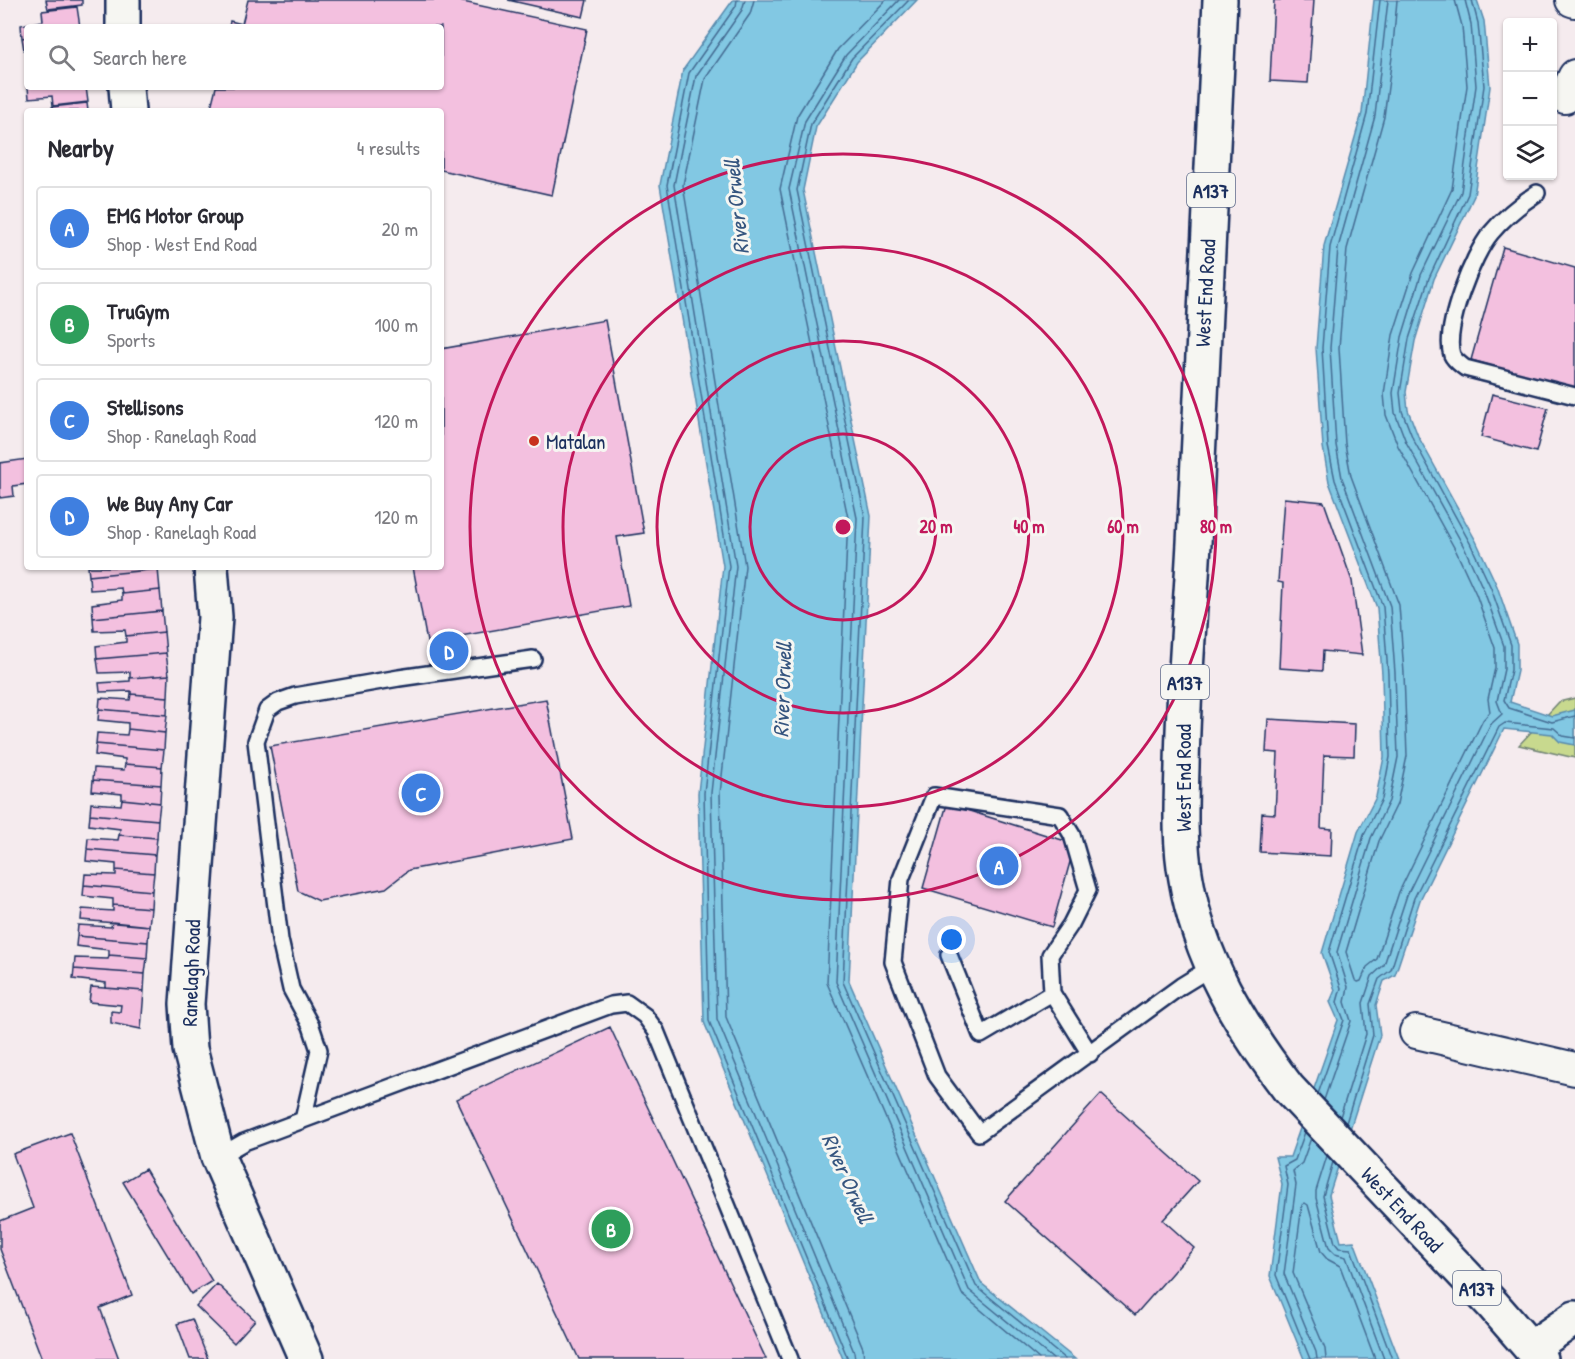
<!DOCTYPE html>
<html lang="en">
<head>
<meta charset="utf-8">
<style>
  body { margin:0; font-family:"Patrick Hand",sans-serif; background:#f2f2f3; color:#2b2b33 }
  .controls { position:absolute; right:18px; top:18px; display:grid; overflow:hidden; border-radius:6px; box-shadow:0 2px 4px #0004 }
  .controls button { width:54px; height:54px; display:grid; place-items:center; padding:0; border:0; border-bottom:2px solid #e1e1e2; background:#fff; color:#2b2b33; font:30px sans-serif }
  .you { position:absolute; left:952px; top:940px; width:21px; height:21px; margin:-15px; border:4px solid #fff; border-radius:50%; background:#1a73e8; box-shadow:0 0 0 9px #1a73e833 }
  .badge { display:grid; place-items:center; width:39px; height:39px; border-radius:50%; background:#c8321e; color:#fff; font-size:20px; font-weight:700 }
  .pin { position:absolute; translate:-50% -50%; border:3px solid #fff; box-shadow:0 2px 6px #0006 }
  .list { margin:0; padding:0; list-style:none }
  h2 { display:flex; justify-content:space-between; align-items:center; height:78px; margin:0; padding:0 24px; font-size:26px }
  h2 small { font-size:20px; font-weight:400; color:#7c7c81 }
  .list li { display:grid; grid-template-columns:39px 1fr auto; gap:18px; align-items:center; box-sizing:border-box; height:84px; margin:0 12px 12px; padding:0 12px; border:2px solid #e1e1e2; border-radius:6px }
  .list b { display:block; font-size:22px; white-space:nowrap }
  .list p { margin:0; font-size:20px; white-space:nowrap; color:#7c7c81 }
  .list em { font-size:20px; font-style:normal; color:#7c7c81 }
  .icon { flex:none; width:33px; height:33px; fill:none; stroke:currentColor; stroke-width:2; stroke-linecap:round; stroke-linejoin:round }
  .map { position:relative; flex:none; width:1575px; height:1359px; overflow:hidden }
  .search { position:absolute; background:#fff; box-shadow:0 2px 4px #0004; left:24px; top:24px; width:420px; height:66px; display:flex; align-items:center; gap:15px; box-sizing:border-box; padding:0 21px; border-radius:6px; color:#7c7c81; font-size:22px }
  .panel { position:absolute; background:#fff; box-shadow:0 2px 4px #0004; left:24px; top:108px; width:420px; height:462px; border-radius:6px }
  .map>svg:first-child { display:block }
  .green { fill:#c8d98e; stroke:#728476; stroke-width:1.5 }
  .water { fill:#82c8e3; stroke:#598bae; stroke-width:1.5 }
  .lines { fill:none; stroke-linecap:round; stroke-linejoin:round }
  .shore { stroke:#446c93; stroke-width:1.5 }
  .building { fill:#f3c0df; stroke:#1b2f5e; stroke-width:1.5 }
  .lane-casing { stroke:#1b2f5e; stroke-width:20 }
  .street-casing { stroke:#1b2f5e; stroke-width:36 }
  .secondary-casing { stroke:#1b2f5e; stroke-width:38 }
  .primary-casing { stroke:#1b2f5e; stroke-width:38 }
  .lane { stroke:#f6f6f2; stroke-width:15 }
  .street { stroke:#f6f6f2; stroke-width:32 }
  .secondary { stroke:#f6f6f2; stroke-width:33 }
  .primary { stroke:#f6f6f2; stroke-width:33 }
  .ring { fill:none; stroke:#c2185b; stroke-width:3 }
  .poi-dot { fill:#c8321e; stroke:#f6f6f2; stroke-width:2 }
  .labels { text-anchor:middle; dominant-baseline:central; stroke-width:6; stroke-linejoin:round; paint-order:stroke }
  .shield { fill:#f6f6f2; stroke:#5d6b8a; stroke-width:1.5 }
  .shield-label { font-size:20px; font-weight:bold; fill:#1b2f5e }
  .street-label { font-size:21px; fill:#1b2f5e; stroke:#f6f6f2 }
  .poi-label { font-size:21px; fill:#1b2f5e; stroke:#f6f6f2; text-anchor:start }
  .water-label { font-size:22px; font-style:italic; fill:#35557f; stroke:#f6f6f2 }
  .centre { fill:#c2185b; stroke:#f6f6f2; stroke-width:3 }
  .ring-label { font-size:18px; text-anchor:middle; font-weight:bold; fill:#c2185b; stroke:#f6f6f2; stroke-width:6; stroke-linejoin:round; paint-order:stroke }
</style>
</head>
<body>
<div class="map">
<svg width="1575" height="1359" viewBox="0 0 1575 1359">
  <rect width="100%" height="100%" fill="#f5ebee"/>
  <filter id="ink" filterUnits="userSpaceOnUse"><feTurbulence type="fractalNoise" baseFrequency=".0167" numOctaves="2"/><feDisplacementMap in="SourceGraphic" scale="12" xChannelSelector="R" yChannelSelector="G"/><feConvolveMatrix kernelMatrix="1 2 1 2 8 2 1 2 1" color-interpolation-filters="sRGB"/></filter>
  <g filter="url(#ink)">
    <!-- green -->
    <path class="green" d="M1575 698V758L1519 745 1559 702Z"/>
    <!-- water -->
    <path class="water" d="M733 0H917L857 62 816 127 803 190 871 516 849 981 981 1283 1075 1359H843L704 1022 698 793 723 566 660 185 683 70Z
      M1374 0H1477L1484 21 1490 87 1474 196 1434 279 1415 341 1406 392 1408 410 1418 436 1476 541 1497 586 1517 644V671L1510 702 1552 716 1575 710V745L1560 742 1552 734 1504 729 1420 900 1395 975 1384 981 1376 1005 1380 1035 1329 1195 1341 1242 1354 1241 1399 1359H1304L1270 1276 1282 1184 1275 1157H1290L1338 1020 1330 1002 1335 990 1322 953 1358 832 1376 797 1384 757 1382 674 1377 608 1329 482 1323 447 1316 348 1324 246 1362 113Z"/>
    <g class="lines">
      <!-- shore -->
      <path class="shore" d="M737 0 736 6 689 73 667 185 729 566 704 793 709 1021 848 1359
        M745 0 742 10 696 76 674 185 736 566 711 793 717 1019 854 1352 855 1359
        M754 0 750 14 705 79 683 185 745 566 720 794 726 1017 863 1348 864 1359
        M886 0 838 49 797 116 780 189 848 518 827 983 962 1294 1039 1359
        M899 0 846 55 805 121 789 189 857 518 836 982 969 1290 1053 1359
        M909 0 852 58 811 124 797 190 865 517 843 982 976 1286 1065 1359
        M1397 0 1392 57 1384 117 1347 249 1339 348 1345 444 1351 476 1399 605 1404 673 1407 756 1397 804 1379 841 1346 952 1355 980 1358 982 1361 981 1367 967 1377 959 1399 892 1483 720 1490 712 1488 699 1495 668V648L1476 594 1456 551 1398 446 1386 415 1384 394 1393 335 1413 273 1452 189 1467 86 1462 26 1455 0
        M1472 0 1478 23 1484 86 1468 194 1429 278 1409 339 1400 393 1402 411 1413 439 1470 543 1491 588 1511 645V670L1504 700 1509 708 1552 722 1575 716
        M1318 1094 1344 1020 1337 1002 1341 988 1329 952 1364 835 1382 799 1390 757 1388 674 1383 607 1335 480 1328 446 1322 348 1330 247 1367 114 1380 0
        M1324 1100 1351 1021 1345 1002 1348 987 1337 952 1371 838 1389 801 1398 757 1395 673 1390 606 1342 478 1336 445 1330 348 1338 248 1375 116 1388 0
        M1340 1117 1366 1034 1363 1003 1372 976 1384 965 1407 895 1491 724 1502 714 1497 701 1504 669V646L1484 591 1464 547 1406 442 1395 413 1393 393 1402 337 1421 275 1461 192 1476 86 1471 24 1465 0
        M1346 1123 1373 1035 1370 1004 1379 979 1391 970 1414 898 1499 727 1505 723 1554 728 1563 736 1575 738
        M1305 1132 1295 1160 1284 1166 1288 1185 1276 1275 1310 1359
        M1311 1138 1302 1163 1293 1171 1296 1185 1284 1274 1316 1352 1317 1359
        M1327 1156 1316 1191V1198L1329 1248 1335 1254 1346 1257 1384 1359
        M1333 1162 1323 1196 1335 1243 1339 1248 1351 1249 1392 1359
        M1326 1359 1325 1349 1293 1273 1302 1205 1305 1203 1308 1205 1321 1252 1327 1259 1340 1266 1375 1359"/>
    </g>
    <!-- building -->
    <path class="building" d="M46 0H82V5L48 9Z
      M248 0H454L587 29 552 195 441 170V111H210L216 87H441V27H229L230 21 242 24Z
      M508 0H587L583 17Z
      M1274 0H1314L1308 83 1270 81Z
      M77 7 80 27H27V37L22 38 21 25 43 21 42 11Z
      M27 37V50H24L22 38Z
      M28 87H86L88 102 53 106 52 96 29 98Z
      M87 103 88 111H52V107Z
      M1503 247 1575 268V389L1471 360Z
      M605 320 644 533 617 537 629 606 427 642 413 567H441V349Z
      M1492 394 1548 408 1536 452 1481 437Z
      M27 459V484L13 486 14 496 0 498V463Z
      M1284 498 1324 502 1352 581 1362 655 1323 651 1322 671 1279 668 1283 583 1278 582Z
      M88 567H158V569L89 576Z
      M158 569 160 590 122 594 121 588 90 590 89 576Z
      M160 590 162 611 93 618 92 604 122 600V594Z
      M162 611 164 632 126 636 125 630 94 631 93 618Z
      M164 632 166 653 97 659 96 646 126 642V636Z
      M166 653 169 675 130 678V672L99 673 97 659Z
      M169 675 168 697 131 694V691L100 692 99 683 130 681V678Z
      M131 694 168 697 167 715 99 709 100 698 130 700Z
      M546 699 573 839 409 870 386 888 319 901 298 891 270 746Z
      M99 709 167 715 165 733 128 729V723L98 720Z
      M1268 719 1355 724 1354 756 1324 755 1321 828 1332 829 1331 856 1260 852 1262 813 1275 814 1278 753 1266 752Z
      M128 729 165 733 164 750 96 744 97 733 127 735Z
      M96 744 164 750 162 767 125 764V759L95 755Z
      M125 764 162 767 161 785 93 780 94 768 124 770Z
      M93 780 161 785 160 803 122 799V794L92 791Z
      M122 799 160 803 158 820 90 814 91 803 121 805Z
      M947 804 1075 844 1052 927 923 888Z
      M90 814 158 820 157 838 119 835 120 829 89 825Z
      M119 835 157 838 155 855 87 849 88 838 118 840Z
      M87 849 155 855 154 873 116 870V864L86 861Z
      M116 870 154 873 152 891 84 885 85 874 116 875Z
      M84 885 152 891 151 908 113 905V899L83 896Z
      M113 905 151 908 149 926 81 920 82 909 113 911Z
      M112 922 149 926 148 942 77 936 78 925 111 927Z
      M77 936 148 942 147 958 109 955V950L76 946Z
      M109 955 147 958 145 974 74 969 75 958 108 959Z
      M74 969 145 974 144 991 106 988V983L73 979Z
      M91 987 144 991 141 1029 111 1023V1011L120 1012 121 1005 89 1002Z
      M610 1027 766 1359H579L456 1099Z
      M1101 1094 1198 1181 1163 1220 1194 1248 1135 1315 1005 1201Z
      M70 1133 132 1295 100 1308 119 1359H42L0 1249V1221L33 1208 13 1154Z
      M145 1169 212 1281 191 1294 123 1182Z
      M217 1284 255 1320 234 1343 196 1306Z
      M192 1319 208 1359H190L177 1324Z"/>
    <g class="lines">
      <defs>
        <path id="lane" d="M1537 193C1519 205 1505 216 1491 233 1473 254 1443 329 1452 355 1454 360 1460 364 1465 368L1575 396
          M949 955 981 1035 1052 993 1090 1054
          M1052 993 1050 955 1071 924 1088 890 1072 835 1060 815 934 796 901 879 893 962 937 1076 979 1133 1181 986 1212 967
          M303 1120 319 1050 311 1026 291 989 280 940 256 741 267 710 278 702 295 696 399 678 533 659
          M218 1157 244 1142 611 1005 627 1003 645 1016 656 1031 790 1359"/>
        <path id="street" d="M1572 0 1575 1
          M1565 97 1575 76
          M1416 1032 1575 1069"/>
        <path id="secondary" d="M123 27V0
          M126 87 128 111
          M211 567 215 617 187 1004 190 1049 218 1157 306 1359
          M1531 1348 1575 1318"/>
        <g id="primary">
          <path id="s1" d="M1220 0C1211 181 1203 362 1194 543 1190 618 1183 692 1182 767 1181 804 1179 842 1186 879 1199 958 1240 1025 1288 1088L1493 1305 1540 1359"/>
        </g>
      </defs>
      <!-- lane casing -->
      <use href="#lane" class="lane-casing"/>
      <!-- street casing -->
      <use href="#street" class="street-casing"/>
      <!-- secondary casing -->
      <use href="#secondary" class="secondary-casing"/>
      <!-- primary casing -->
      <use href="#primary" class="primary-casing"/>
      <!-- lane -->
      <use href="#lane" class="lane"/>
      <!-- street -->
      <use href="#street" class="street"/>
      <!-- secondary -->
      <use href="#secondary" class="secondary"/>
      <!-- primary -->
      <use href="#primary" class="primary"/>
    </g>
  </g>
  <!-- distance rings -->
  <g class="ring">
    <circle cx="843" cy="527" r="93"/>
    <circle cx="843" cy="527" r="186"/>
    <circle cx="843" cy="527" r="280"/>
    <circle cx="843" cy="527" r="373"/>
  </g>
  <!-- markers -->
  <circle class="poi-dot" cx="534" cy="441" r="6"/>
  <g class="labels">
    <!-- shield labels -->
    <g class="shield">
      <rect x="1187" y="173" width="48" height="34" rx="4.5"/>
      <rect x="1161" y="665" width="48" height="34" rx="4.5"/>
      <rect x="1453" y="1271" width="48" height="34" rx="4.5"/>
    </g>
    <g class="shield-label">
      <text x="1211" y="190">A137</text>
      <text x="1185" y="682">A137</text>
      <text x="1477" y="1288">A137</text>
    </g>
    <!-- street labels -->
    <g class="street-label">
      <text transform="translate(1205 293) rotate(-87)">West End Road</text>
      <text transform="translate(1183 778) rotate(-90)">West End Road</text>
      <text transform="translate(191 973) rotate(-88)">Ranelagh Road</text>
      <text stroke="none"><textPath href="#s1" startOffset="1282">West End Road</textPath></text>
    </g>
    <!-- poi labels -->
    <g class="poi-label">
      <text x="546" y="441">Matalan</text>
    </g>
    <!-- water labels -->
    <g class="water-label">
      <text transform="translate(736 207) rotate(-96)">River Orwell</text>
      <text transform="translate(782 690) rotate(-88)">River Orwell</text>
      <text transform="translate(848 1178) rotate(66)">River Orwell</text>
    </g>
  </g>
  <circle cx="843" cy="527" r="9" class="centre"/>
  <g class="ring-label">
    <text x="936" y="533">20 m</text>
    <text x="1029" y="533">40 m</text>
    <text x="1123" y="533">60 m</text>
    <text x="1216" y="533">80 m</text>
  </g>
</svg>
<div class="controls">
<button>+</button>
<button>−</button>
<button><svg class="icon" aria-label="layers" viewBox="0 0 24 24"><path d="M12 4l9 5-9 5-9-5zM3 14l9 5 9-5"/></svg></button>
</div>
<div class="you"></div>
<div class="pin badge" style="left:999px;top:866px;background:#3f7fe0">A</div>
<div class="pin badge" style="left:611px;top:1229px;background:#2e9e5b">B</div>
<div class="pin badge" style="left:421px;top:793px;background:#3f7fe0">C</div>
<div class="pin badge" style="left:449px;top:651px;background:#3f7fe0">D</div>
<div class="search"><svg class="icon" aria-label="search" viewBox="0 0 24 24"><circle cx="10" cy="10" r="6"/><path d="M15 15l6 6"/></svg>Search here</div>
<section class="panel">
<h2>Nearby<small>4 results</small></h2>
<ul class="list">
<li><span class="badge" style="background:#3f7fe0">A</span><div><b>EMG Motor Group</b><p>Shop · West End Road</p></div><em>20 m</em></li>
<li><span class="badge" style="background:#2e9e5b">B</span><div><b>TruGym</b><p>Sports</p></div><em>100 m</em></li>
<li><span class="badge" style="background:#3f7fe0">C</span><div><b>Stellisons</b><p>Shop · Ranelagh Road</p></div><em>120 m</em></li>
<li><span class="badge" style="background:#3f7fe0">D</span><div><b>We Buy Any Car</b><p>Shop · Ranelagh Road</p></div><em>120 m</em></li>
</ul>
</section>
</div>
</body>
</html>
